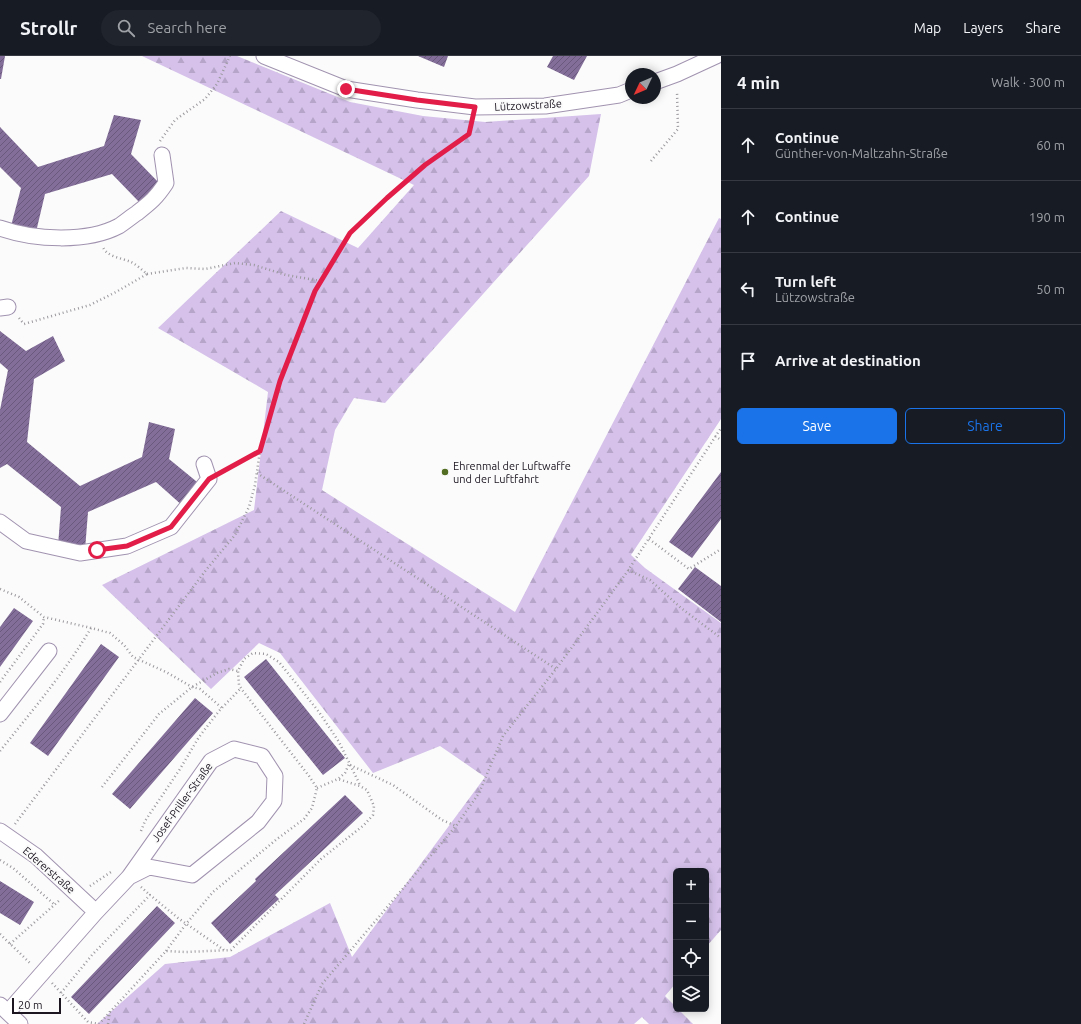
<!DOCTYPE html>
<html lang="en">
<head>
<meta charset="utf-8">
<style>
  body { margin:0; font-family:Ubuntu,sans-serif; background:#20242c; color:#f1f3f6 }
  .controls { position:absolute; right:12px; bottom:12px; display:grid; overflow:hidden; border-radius:6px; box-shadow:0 2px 10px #0003 }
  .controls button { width:36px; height:36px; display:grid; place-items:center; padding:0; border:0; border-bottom:1px solid #363941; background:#171b24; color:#f1f3f6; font:20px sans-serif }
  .compass { position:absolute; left:625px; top:12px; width:36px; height:36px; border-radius:50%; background:#171b24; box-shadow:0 2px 10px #0003; rotate:226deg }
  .scale { position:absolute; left:12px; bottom:10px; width:49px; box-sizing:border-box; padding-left:4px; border:2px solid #1c1621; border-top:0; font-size:11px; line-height:14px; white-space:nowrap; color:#1c1621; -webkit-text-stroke:3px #fbfbfb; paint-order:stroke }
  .stop { position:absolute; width:12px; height:12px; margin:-9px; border:3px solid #e11d48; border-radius:50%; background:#fff }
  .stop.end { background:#e11d48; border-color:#fff; box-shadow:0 1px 4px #0008 }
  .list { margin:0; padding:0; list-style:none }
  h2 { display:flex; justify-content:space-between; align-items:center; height:52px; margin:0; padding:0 16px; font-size:17px }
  h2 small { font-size:13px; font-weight:400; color:#9ea1a6 }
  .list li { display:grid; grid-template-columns:26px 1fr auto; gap:12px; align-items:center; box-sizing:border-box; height:72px; padding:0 16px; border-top:1px solid #363941 }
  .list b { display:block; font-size:15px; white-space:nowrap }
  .list p { margin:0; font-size:13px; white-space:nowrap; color:#9ea1a6 }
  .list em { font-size:13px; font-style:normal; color:#9ea1a6 }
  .actions { display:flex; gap:8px; padding:12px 16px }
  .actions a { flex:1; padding:9px 0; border:1px solid #1a73e8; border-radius:6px; text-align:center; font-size:14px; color:#1a73e8 }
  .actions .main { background:#1a73e8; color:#fff }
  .icon { flex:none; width:22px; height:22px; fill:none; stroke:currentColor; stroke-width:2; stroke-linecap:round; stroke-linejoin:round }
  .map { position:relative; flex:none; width:721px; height:968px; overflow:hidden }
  header { display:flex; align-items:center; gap:24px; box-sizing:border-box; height:56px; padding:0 20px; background:#171b24; border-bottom:1px solid #363941 }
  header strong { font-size:19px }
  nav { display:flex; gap:22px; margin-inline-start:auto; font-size:14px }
  .search { width:280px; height:36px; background:#20242c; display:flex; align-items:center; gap:10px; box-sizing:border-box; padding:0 14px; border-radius:22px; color:#9ea1a6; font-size:15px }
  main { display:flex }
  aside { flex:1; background:#171b24 }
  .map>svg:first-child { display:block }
  .forest { fill:url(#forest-firs) }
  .building { fill:url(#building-hatch) }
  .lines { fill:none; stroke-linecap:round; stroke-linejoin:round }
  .street-casing { stroke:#a193b0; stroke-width:17 }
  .path { stroke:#9b989d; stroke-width:2.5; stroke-dasharray:1 3; stroke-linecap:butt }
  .street { stroke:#fff; stroke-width:15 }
  .route { stroke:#e11d48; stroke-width:5 }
  .poi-dot { fill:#536e22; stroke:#fbfbfb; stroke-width:1.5 }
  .labels { text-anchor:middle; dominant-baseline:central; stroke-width:4; stroke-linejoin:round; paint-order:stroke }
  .street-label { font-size:11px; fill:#1c1621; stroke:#fbfbfb }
  .poi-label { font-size:11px; fill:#1c1621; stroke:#fbfbfb; text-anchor:start }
</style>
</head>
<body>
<header>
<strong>Strollr</strong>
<div class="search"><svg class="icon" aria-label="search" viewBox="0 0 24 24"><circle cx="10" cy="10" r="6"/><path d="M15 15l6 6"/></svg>Search here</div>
<nav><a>Map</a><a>Layers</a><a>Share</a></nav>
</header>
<main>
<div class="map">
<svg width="721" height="968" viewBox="0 0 721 968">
  <defs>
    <pattern id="forest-firs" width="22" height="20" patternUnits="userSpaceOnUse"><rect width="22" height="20" fill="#d5c1ea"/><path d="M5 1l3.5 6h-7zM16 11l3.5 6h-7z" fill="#b6a5c8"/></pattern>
    <pattern id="building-hatch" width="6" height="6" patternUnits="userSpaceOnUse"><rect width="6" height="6" fill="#836e99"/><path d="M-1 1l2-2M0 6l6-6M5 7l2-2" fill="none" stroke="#6a597c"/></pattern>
  </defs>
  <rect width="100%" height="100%" fill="#fbfbfb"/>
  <!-- forest -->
  <path class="forest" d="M142 0H237L350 46 423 60 485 66 601 58 589 120 385 347 354 342 335 374 322 434 515 556 719 162 721 163V363L631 499 645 512 721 567V874L706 891V815H676V927L665 940 676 951V953H678L693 968H649L642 961 634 968H97L165 908 230 901 330 847 352 901 485 721 440 690 373 717 280 597 259 587 211 633 102 529 254 454 268 336 158 272 281 155 358 192 414 129Z"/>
  <!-- building -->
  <path class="building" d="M0 0H5L1 23H0Z
    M418 0H448L444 11Z
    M553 0H587L574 24 547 11Z
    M114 59 141 64 131 98 160 128 141 148 112 118 45 138 36 176 11 170 21 132 0 111V71L38 111 104 90Z
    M0 275 26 295 53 280 65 305 34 323 27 386 80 430 142 401 149 366 175 373 169 403 202 430 184 451 156 426 88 456 85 494 58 490 61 451 7 408 0 412V354L8 314 0 307Z
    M721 416V463L692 502 669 486Z
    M695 511 721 530V566L678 533Z
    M14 552 33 565 0 611V571Z
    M101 588 119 601 48 700 30 687Z
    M266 603 345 702 323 719 244 621Z
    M195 642 213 657 130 753 112 738Z
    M345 739 363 757 275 839 279 843 230 888 211 867 256 825 255 823Z
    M0 825 34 846 20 869 0 857Z
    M157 850 175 867 89 958 71 941Z"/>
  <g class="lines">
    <defs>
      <path id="street" d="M264 0 346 33 417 44 475 51 545 50 619 39 631 34
        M655 26 677 18 716 0
        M0 172C34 184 87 187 119 170 125 166 131 161 137 157 151 146 156 142 166 127L162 99
        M0 252 8 251
        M0 466 26 485 80 497 127 490 171 471 209 423 204 408
        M0 658 49 595
        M0 775 36 800 96 856
        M0 949 20 968
        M8 956 96 856 129 821 211 705 234 693 262 700 275 720 274 745 258 766 192 819 149 811 129 821"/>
    </defs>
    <!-- street casing -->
    <use href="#street" class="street-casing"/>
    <!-- path -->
    <path class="path" d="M160 85 175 64 205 43 217 28 230 0
      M651 105 678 73 677 35
      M147 218 186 212 205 213 235 207 254 209 286 219 321 225
      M19 262 24 268 90 249 116 236 147 218C142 214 137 209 131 206 122 202 107 201 103 191
      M715 380 721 384
      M222 416 259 395
      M257 417 556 613
      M649 483 689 513 721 493
      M628 514 650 524 681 552 721 582
      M0 533 19 541 44 561 87 571 110 577 124 589 133 601 166 616 192 631 200 633 222 652
      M0 626 43 568 44 561
      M0 695C32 655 65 616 91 572
      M350 709 393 729 442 764 456 770
      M102 731 159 658 192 631 217 617 229 613 238 615 244 603 253 597 266 598 279 606 319 656 339 686 360 729
      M317 732 338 723 345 717 349 708
      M15 768 206 514 235 479 249 451 255 429 260 395 280 325 315 235 350 177 387 142 425 109 469 78 472 65
      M141 775 145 765 180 713 199 681 219 655 241 632
      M0 804 13 812 55 849
      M90 830 111 816
      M141 831 150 839
      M0 878 31 908
      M10 888 61 843
      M166 895 186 868 213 836 277 783 304 763 312 752 317 732 309 720 243 635 239 629 238 615
      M52 927 88 966 99 968 166 895 186 896 231 894 321 803 364 769 373 759 374 750 367 734 360 730 338 723
      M61 937 92 899 150 839 178 862 224 894
      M108 968 110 955
      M304 968 322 928 456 770 479 737 503 680 556 613 627 516 721 372"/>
    <!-- street -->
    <use href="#street" class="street"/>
  </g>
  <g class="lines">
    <!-- route -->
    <path class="route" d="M97 494 127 490 171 471 209 423 260 395 280 325 315 235 350 177 387 142 425 109 469 78 475 51 417 44 346 33"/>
  </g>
  <!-- markers -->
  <circle class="poi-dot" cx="445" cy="416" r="4"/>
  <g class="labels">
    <!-- street labels -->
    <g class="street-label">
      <text transform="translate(528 49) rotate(-3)">Lützowstraße</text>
      <text transform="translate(182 746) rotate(-54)">Josef-Priller-Straße</text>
      <text transform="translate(49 814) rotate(41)">Edererstraße</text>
    </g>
    <!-- poi labels -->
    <g class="poi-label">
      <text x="453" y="410">Ehrenmal der Luftwaffe<tspan x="453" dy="13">und der Luftfahrt</tspan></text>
    </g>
  </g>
</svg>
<div class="controls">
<button>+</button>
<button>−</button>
<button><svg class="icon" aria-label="locate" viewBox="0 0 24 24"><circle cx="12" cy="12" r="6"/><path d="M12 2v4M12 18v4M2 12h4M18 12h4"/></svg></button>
<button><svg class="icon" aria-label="layers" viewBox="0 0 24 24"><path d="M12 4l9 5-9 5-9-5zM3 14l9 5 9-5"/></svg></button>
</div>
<svg class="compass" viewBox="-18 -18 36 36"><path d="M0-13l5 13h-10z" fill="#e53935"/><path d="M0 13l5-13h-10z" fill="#9ea1a6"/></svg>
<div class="scale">20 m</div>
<div class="stop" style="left:97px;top:494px"></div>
<div class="stop end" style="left:346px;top:33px"></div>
</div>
<aside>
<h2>4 min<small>Walk · 300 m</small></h2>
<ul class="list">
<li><svg class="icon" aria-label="ahead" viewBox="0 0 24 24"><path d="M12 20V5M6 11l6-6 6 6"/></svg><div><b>Continue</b><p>Günther-von-Maltzahn-Straße</p></div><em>60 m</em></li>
<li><svg class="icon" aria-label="ahead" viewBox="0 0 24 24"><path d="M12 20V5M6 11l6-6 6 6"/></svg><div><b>Continue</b></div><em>190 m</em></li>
<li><svg class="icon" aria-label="left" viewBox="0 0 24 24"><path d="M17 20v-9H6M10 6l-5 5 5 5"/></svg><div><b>Turn left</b><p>Lützowstraße</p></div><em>50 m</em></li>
<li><svg class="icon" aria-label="arrive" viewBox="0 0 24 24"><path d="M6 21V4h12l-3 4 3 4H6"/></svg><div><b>Arrive at destination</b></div></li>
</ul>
<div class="actions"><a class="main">Save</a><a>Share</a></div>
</aside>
</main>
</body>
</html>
